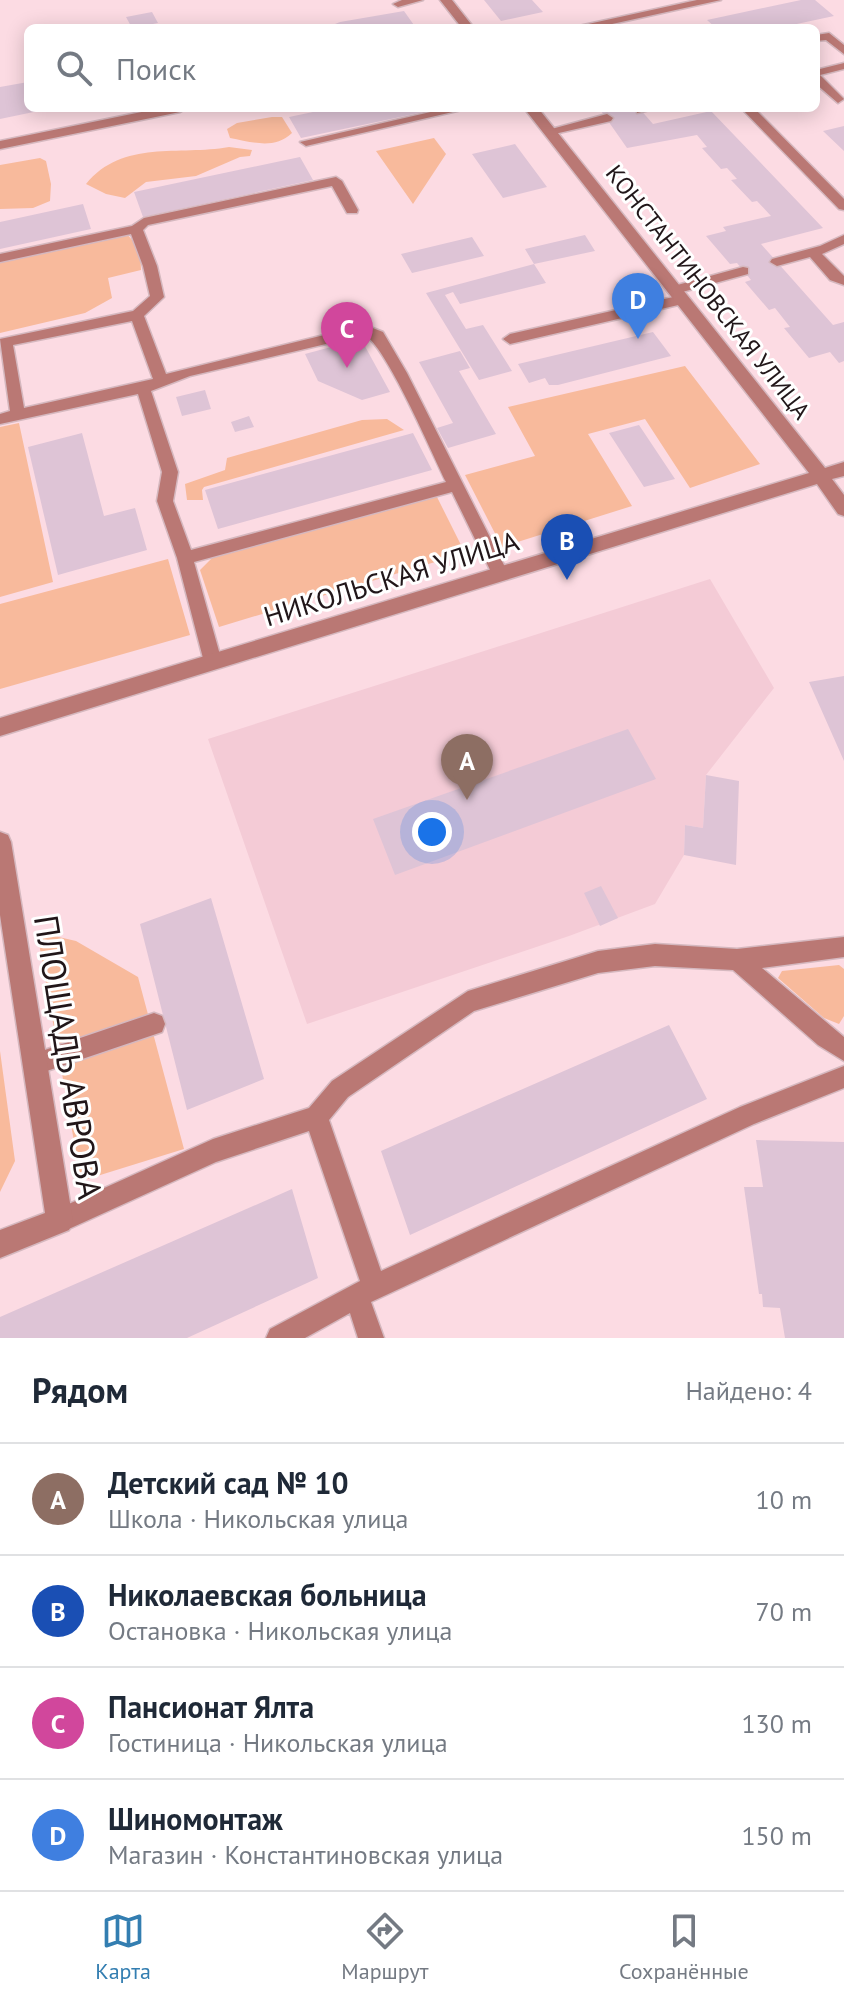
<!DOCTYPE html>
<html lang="ru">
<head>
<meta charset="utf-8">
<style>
  body { margin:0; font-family:"PT Sans",sans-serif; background:#f2f2f3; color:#1f2937 }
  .you { position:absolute; left:432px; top:832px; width:28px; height:28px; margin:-20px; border:6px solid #fff; border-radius:50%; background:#1a73e8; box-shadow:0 0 0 12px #1a73e833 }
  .badge { display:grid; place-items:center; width:52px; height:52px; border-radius:50%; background:#337eb1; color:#fff; font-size:26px; font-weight:700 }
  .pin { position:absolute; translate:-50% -66px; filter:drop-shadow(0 2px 4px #0008) }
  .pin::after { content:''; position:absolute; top:42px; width:28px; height:24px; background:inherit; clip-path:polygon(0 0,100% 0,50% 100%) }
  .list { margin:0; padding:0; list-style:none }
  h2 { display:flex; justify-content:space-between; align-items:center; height:104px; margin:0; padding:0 32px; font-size:34px }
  h2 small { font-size:26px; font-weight:400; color:#747a83 }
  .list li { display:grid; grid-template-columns:52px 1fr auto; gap:24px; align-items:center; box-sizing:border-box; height:112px; padding:0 32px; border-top:2px solid #e0e1e3 }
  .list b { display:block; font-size:30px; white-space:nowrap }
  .list p { margin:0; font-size:26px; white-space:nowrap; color:#747a83 }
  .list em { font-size:26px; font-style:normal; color:#747a83 }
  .icon { flex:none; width:44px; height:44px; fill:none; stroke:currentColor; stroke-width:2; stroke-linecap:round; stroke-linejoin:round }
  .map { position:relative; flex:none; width:844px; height:1338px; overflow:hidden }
  .search { position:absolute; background:#fff; box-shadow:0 4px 20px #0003; left:24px; right:24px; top:24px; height:88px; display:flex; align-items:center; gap:20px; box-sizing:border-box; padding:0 28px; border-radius:12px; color:#747a83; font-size:30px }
  .sheet { height:552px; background:#fff }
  nav { display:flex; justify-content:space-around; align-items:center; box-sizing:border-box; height:112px; border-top:2px solid #e0e1e3; background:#fff; font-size:22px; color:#747a83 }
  nav a { display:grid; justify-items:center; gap:4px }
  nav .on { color:#337eb1 }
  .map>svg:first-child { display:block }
  .built { fill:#f4cbd6 }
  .green { fill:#f8ba9c }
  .building { fill:#dec4d6 }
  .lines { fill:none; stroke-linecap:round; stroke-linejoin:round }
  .service-casing { stroke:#d5b8bf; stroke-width:3 }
  .minor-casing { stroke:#d5b8bf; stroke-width:3 }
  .service { fill:#ba7874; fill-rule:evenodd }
  .minor { fill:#ba7874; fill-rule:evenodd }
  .labels { text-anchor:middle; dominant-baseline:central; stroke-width:6; stroke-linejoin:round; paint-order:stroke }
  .far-street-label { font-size:24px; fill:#211619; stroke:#fff }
  .street-label { font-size:28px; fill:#211619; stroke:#fff }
  .near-street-label { font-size:34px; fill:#211619; stroke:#fff }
</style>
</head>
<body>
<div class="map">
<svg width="844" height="1338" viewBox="0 0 844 1338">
  <rect width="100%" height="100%" fill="#fcdbe3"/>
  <!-- built -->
  <path class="built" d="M710 579 774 688 706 775 703 828 685 825 684 855 655 904 569 936 307 1024 208 739Z"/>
  <!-- green -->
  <path class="green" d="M272 117H282L292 133C274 150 252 142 230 138L227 129 237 123Z
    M434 138 446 154 413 204 376 151Z
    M229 147 252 150 250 156 240 157 196 176 146 182 125 198 106 194 86 184C123 139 179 156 229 147Z
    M40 158 46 161 51 184 50 201 33 208 0 209V165Z
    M126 233 140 249 141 270 108 278 112 298 85 313 0 333V261Z
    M685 366 760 464 690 488 645 419 588 434 632 506 502 547 465 475 535 456 508 407Z
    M387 419 404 430 204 487 202 490 203 500H187L185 484 225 470 227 458 362 420Z
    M19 423 53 582 0 597V427Z
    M436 495 465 553 219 627 200 570 212 558Z
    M168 559 190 635 0 689V604Z
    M37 932 76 941 138 977 184 1149 81 1181Z
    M839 965 844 969V1016L839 1024 824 1018 778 978 782 971Z
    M0 1051 15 1161 0 1192Z"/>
  <!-- building -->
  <path class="building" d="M484 0H532L543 12 501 21Z
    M801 0H815L834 16 778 28H716L707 20Z
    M404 11 416 28H325L340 22Z
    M152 12 158 23 132 28 126 17Z
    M28 82V108L48 109 0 119V87Z
    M332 108H438V109L301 138 289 117Z
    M599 108H639L653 124 711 111 823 228 761 244 833 325 844 322V361L839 363 830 352 809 358 784 328 790 327 775 308 769 310 745 282 751 280 737 263 730 264 706 236 726 231 723 227 771 216 757 201 752 202 731 180 737 179 727 168 721 169 702 148 707 147 697 135 627 148Z
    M844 126V151L823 131Z
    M515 144 547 187 503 198 472 154Z
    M300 157 313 180 143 217 134 192Z
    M83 204 91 229 0 249V222Z
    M585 235 595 251 534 264 525 249Z
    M472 237 484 256 412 273 401 254Z
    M534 264 546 283 460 304 453 292 445 295 466 329 483 325 512 371 479 380 426 293Z
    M628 292 638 305 622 309 613 296Z
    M653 332 671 356 558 385H549L545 378 529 383 518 364Z
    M361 339 390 392 362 400 318 381 305 354Z
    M460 351 470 368 459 371 496 434 448 448 437 428 453 423 419 362Z
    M205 390 211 409 182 416 176 397Z
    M249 416 254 427 235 432 231 422Z
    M639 425 675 479 644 487 609 433Z
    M82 433 104 516 135 508 147 550 58 575 28 447Z
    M413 433 432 470 218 529 205 490Z
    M844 676V761L809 682Z
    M628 729 656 779 395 875 373 819Z
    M706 775 739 781 736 865 684 855 685 825 703 828Z
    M601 886 618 918 600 926 584 893Z
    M211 898 264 1079 187 1110 140 924Z
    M669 1025 707 1099 410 1235 381 1151Z
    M756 1140 844 1142V1338H785L780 1308 763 1307 762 1294H759L744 1187H763Z
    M292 1189 318 1278 187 1338H0V1317Z"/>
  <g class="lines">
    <defs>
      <path id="service" d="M402 0H423L398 7 393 4Z
        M829 33 844 45V54L826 40 816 41V35Z
        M844 63V69L820 75 844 99 838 103 816 84V70Z
        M448 108H470L306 146 300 142Z
        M636 108H658L637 113Z
        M741 108H754L844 199V210L839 209Z
        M607 114 613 118 611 121 550 135 544 131Z
        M336 177 342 181 358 210 357 213H347L332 186 148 225 143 230 157 266 164 297 144 316 166 374 365 325 383 332 407 373 508 573 506 578H494L452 492 194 562 222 662 219 667H207L204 662 177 558 157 501 162 472 138 394 0 424V414L10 411 0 339 133 311 150 296 143 266 131 234 0 262V254L132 226 144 218ZM132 321 153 379 24 408 13 345ZM364 335C385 343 433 456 446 482L191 550 173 501 178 472 151 391 190 376Z
        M844 235V244L822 254 844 276V285L830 280 810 257 777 266 770 262 772 259 820 246Z
        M743 267 748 268V274L675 294 668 290 670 287Z
        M682 295 689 300 687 303 510 344 503 339 510 334Z
        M844 937V957L762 968 844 1037V1061L818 1045 733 970 655 966 598 973 474 1011 348 1097 329 1120 381 1271 740 1107 844 1066V1088L754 1124 371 1302 384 1338H358L350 1313 305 1338H266L270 1329 360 1281 309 1131 216 1162 60 1233 51 1230 48 1221 51 1212 213 1139 309 1108 332 1081 468 991 598 951 655 944 737 949Z
        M154 1013 162 1016 165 1024 162 1032 35 1075 27 1072 24 1064 27 1056Z"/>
      <path id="minor" d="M440 0H452L474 28H462Z
        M697 0H721L594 28H570Z
        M161 108H187L180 112 0 149V141Z
        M524 108H538L825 468 844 462V476L832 479 844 495V516L838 514 817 484 0 736V718L809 473Z
        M0 832 8 835 11 842 73 1221 69 1230 0 1258V1230L45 1213 0 915Z"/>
    </defs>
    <!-- service casing -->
    <use href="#service" class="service-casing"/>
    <!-- minor casing -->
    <use href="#minor" class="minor-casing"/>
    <!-- service -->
    <use href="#service" class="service"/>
    <!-- minor -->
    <use href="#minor" class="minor"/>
  </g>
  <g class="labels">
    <!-- far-street labels -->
    <g class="far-street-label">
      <text transform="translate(708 292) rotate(52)">КОНСТАНТИНОВСКАЯ УЛИЦА</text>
    </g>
    <!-- street labels -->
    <g class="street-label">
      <text transform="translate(391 578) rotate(-17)">НИКОЛЬСКАЯ УЛИЦА</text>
    </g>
    <!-- near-street labels -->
    <g class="near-street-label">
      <text transform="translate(69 1057) rotate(81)">ПЛОЩАДЬ АВРОВА</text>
    </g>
  </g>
</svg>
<div class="you"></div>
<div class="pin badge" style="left:467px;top:800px;background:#8d6e63">A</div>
<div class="pin badge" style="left:567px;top:580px;background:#1a4fb4">B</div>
<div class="pin badge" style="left:347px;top:368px;background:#d1479c">C</div>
<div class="pin badge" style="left:638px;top:339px;background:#3f7fe0">D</div>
<div class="search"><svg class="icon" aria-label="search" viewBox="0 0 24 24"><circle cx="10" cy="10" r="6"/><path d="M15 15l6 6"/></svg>Поиск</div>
</div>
<section class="sheet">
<h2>Рядом<small>Найдено: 4</small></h2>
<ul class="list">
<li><span class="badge" style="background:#8d6e63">A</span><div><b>Детский сад № 10</b><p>Школа · Никольская улица</p></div><em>10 m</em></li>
<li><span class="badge" style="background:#1a4fb4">B</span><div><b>Николаевская больница</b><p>Остановка · Никольская улица</p></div><em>70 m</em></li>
<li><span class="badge" style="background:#d1479c">C</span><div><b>Пансионат Ялта</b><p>Гостиница · Никольская улица</p></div><em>130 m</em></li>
<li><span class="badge" style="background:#3f7fe0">D</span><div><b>Шиномонтаж</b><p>Магазин · Константиновская улица</p></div><em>150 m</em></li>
</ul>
</section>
<nav>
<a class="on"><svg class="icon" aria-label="map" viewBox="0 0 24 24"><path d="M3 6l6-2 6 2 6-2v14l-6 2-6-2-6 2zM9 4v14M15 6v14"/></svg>Карта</a>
<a><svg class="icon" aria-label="directions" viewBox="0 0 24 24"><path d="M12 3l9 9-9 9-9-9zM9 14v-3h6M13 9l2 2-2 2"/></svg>Маршрут</a>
<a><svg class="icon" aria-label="saved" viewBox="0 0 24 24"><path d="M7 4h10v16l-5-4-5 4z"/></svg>Сохранённые</a>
</nav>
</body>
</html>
